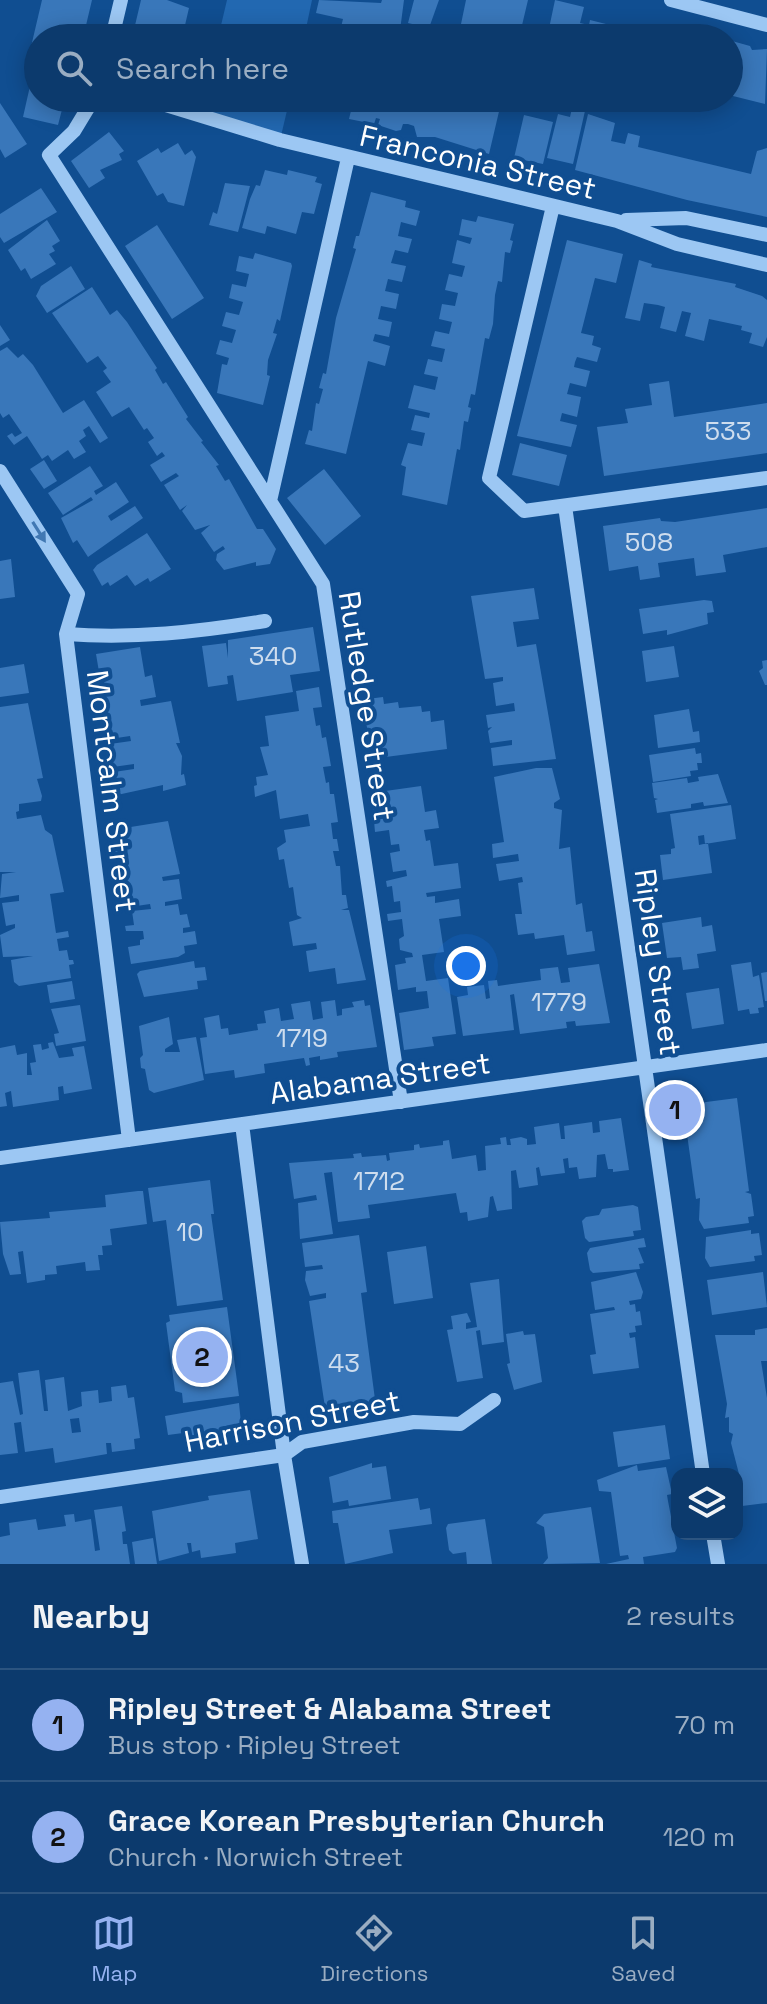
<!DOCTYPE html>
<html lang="en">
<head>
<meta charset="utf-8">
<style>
  body { margin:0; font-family:"Space Grotesk",sans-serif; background:#1a4575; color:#f1f3f6 }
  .controls { position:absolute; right:24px; bottom:24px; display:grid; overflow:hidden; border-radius:16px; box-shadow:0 4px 20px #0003 }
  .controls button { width:72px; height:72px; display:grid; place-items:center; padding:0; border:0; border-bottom:2px solid #2c5480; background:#0c3a6d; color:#f1f3f6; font:40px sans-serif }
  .you { position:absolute; left:466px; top:966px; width:28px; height:28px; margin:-20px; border:6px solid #fff; border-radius:50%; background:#1a73e8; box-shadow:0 0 0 12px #1a73e833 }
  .badge { display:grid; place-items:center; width:52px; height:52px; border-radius:50%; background:#95b2f1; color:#111; font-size:26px; font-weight:700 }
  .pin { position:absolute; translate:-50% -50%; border:4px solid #fff; box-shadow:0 2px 8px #0006 }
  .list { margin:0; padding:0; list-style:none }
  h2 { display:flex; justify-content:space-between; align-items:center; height:104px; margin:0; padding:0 32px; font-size:34px }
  h2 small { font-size:26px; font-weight:400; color:#9aadc2 }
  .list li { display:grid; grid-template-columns:52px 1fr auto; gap:24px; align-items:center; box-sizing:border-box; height:112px; padding:0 32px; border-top:2px solid #2c5480 }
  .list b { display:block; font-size:30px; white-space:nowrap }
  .list p { margin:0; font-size:26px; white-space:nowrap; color:#9aadc2 }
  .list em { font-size:26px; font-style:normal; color:#9aadc2 }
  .icon { flex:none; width:44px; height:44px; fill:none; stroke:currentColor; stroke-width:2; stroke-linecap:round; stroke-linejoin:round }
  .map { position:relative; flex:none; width:767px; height:1564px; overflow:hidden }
  .search { position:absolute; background:#0c3a6d; box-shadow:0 4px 20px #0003; left:24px; right:24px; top:24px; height:88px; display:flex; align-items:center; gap:20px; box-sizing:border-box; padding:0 28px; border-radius:44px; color:#9aadc2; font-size:30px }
  .sheet { height:328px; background:#0c3a6d }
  nav { display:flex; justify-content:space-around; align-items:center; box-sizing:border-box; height:112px; border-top:2px solid #2c5480; background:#0c3a6d; font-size:22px; color:#9aadc2 }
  nav a { display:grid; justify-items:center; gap:4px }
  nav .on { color:#95b2f1 }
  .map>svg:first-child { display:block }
  .green { fill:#2268b1 }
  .building { fill:#3977ba; fill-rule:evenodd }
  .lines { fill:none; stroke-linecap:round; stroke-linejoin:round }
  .minor { stroke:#9cc7f3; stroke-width:14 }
  .oneway { fill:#4178b3 }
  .labels { text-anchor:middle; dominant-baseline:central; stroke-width:8; stroke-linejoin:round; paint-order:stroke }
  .number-label { font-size:26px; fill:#ceddee }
  .street-label { font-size:30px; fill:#fff; stroke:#104e91 }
</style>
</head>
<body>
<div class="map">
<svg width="767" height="1564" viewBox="0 0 767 1564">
  <rect width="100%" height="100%" fill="#104e91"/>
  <!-- green -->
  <path class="green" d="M227 0H312L304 38H218Z
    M203 98H290L280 140 199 116Z"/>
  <!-- building -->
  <path class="building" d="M42 0H92L83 38H38V53L30 51Z
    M141 0H167L189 8 182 38H132Z
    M319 0 381 3 382 0H404L399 38H350L351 33 340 31 343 19 316 13Z
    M414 0H439L429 28 408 23Z
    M466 0H528L519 38 461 24Z
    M555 0 584 7 580 23 589 25 590 20 614 26 611 38H547Z
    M732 41 750 46 752 50 767 49 765 104 729 95Z
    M30 86 38 88V98H65L58 125 23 117Z
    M354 98H481L501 103 489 154 435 137H417L414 126 408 124H403L401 130 396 131 378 125 380 119 376 118 374 124 349 119Z
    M574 99 587 102 573 164 547 158 558 114 570 117Z
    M0 103 27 144 5 158 0 149Z
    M588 114 615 123 611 141 625 144 628 133 640 136 638 147 751 174 757 151 767 148V217L687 200 575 170Z
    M524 115 553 122 543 164 514 158Z
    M109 132 124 151 119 154 122 160 100 170 105 178 89 188 71 161Z
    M178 143 185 155 192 150 196 157 184 206 168 202 163 193 157 196 137 161 158 148 161 153Z
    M265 170 287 175 288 170 317 177 315 182 322 184 314 214 302 212 296 234 267 226 265 234 242 228 250 199 256 185 260 186Z
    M225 183 250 186 238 232 209 225 213 212 217 214Z
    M41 188 57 212 4 243 0 237V214Z
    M371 192 406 201 405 207 420 211 416 226 401 222 398 236 412 239 408 253 395 250 391 263 406 266 402 282 388 279 385 291 399 294 396 309 381 306 378 319 392 322 389 337 375 334 373 341 390 346 385 366 368 361 346 454 305 444 309 430 312 431 316 403 319 404 323 389 319 388 323 373 326 374 336 318 356 249 353 248 356 236H359Z
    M478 216 514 224 510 240 513 241 510 253 505 252 502 282 498 281 495 295 493 324 489 339 485 338 475 395 471 394 468 407 471 408 468 422 464 421 460 450 457 449 447 505 402 495 406 467 401 465 408 443 422 446 425 433 411 430 415 415 429 418 430 413 408 408 414 385 435 390 438 377 424 374 428 359 442 362 445 349 431 346 435 331 449 334 452 322 439 319 442 304 455 306 458 293 445 290 449 274 462 277 465 266 452 263 457 240 470 244 472 238 459 235 462 219 476 222Z
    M47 220 60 241 52 246 55 251 49 254 56 264 31 279 25 268 21 271 8 250Z
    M157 225 204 298 172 319 125 246Z
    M567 240 623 254 616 283 595 278 581 333 594 336 592 345 601 348 597 362 577 357 575 362 574 367 590 371 586 387 570 383 567 394 581 397 577 417 562 413 560 421 577 425 571 447 517 436Z
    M255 253 291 263 292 266 280 321 277 319 273 333 277 334 268 360 267 375 270 376 263 405 217 393 222 364 227 365 229 358 216 354 220 340 232 343 236 330 222 326 226 312 239 315 243 302 229 298 232 284 246 287 249 274 236 271 239 256 253 259Z
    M639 260 652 264 651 267 736 284 735 287 762 296 767 300V337L763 347 749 343 752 333 741 330 742 326 709 319 704 341 685 336 691 313 682 311 676 332 660 328 665 307 658 305 644 303 640 321 625 318Z
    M71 266 85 289 47 313 36 296 41 286Z
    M92 287 110 315 117 310 127 322 157 368 155 370 163 384 166 382 188 417 186 419 203 441 201 442 219 465 216 466 225 481 229 479 257 529H263L276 549 270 564 256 566V562L224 570 216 560 217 554 225 549 223 546 214 552 201 533 210 525 195 530 182 511 187 505 180 510 164 485 179 476 176 473 161 482 150 465 165 456 162 452 157 456 148 442 154 438 147 428 144 430 129 407 112 417 96 392 111 382 103 371 107 368 98 356 87 363 52 313Z
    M0 325 10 340 0 346Z
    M7 347 18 358 23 354 33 365 63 413 84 400 108 438 100 443 89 426 83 430 86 436 79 441 86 452 74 459 68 450 52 461 48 455 42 459 27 436 14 445 7 436 12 433 15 437 22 433 9 414 3 418 0 413V351Z
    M669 381 674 417 767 403V453L604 476 597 427 628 423 625 409 652 405 649 384Z
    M520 443 567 455 559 486 512 475Z
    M44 460 57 481 44 489 30 469Z
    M90 466 103 486 94 491 96 495 116 482 129 502 108 516 111 521 135 506 143 518 88 557 77 540 73 543 61 518 93 500 91 497 63 515 48 493Z
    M324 469 361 516 325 545 287 498Z
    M767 508V547L723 555 726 572 696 576 694 558 658 563 660 577 640 580 638 566 609 571 603 526 660 518 661 521 675 522Z
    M147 533 171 569 150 582 148 578 135 586 127 575 110 586 108 582 102 586 93 570 97 565Z
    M11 559 15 597 0 599V561Z
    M534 588 539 619 513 622 517 647 536 644 556 759 493 766 491 748 512 745V740L490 743 488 731 492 727 488 728 486 715 515 711 514 703 496 706 493 683 503 681V677L485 679 471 596Z
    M704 600 712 601 714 612 707 613 708 624 667 635V630L643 634 639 609Z
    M313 627 320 671 290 675 293 692 237 701 233 675 227 676 228 684 208 687 202 646 226 643 228 658V640Z
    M674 646 679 677 646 682 642 651Z
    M140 647 145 677 152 675 156 697 140 700 141 706 171 701 180 743H176L182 756 181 775 184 774 186 785 163 791V785L117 795 114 772 134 769V764L113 767 110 744 131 741 130 736 110 739 102 695 96 696 95 691 102 690 96 654Z
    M767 660V685H765L759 671 763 668 762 661Z
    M24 664 29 693 0 697V668Z
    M319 687 322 707 313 708 316 726 320 725 322 738 326 737 331 766 323 767 326 783 329 782 330 794H334L338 822 331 823 333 839H337L339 851H333L336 866H340L342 895H346L348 908 341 910H349L366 980 337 984 335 968 309 972 306 951 317 949 316 943 293 946 289 922 302 918 297 915 293 887 289 888 284 859 279 860 277 848 286 842 284 830 310 826 308 814 280 819 276 790 255 797 254 786 257 785 256 777 268 775 260 747 269 746 265 716 299 711 296 691Z
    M383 697 384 704 398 702 399 708 421 706 422 712 430 711 431 722 444 720 447 749 378 758 374 730 368 731 360 700Z
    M28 703 43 778 37 779 42 796 41 801 19 804V811L16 812 17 819 41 815 45 830 52 835 64 892 50 894 56 933 68 931 69 937 57 939 59 951 67 950 69 960H73L74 964 69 965 71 978 19 986 14 982 11 960 33 956 3 957 0 935 15 928V924L6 926 2 903 19 901V895L0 898 2 874 16 872H0V707Z
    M689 709 693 732 699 731 700 742 658 748 654 715Z
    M695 748 696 754 701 753 702 763H697L698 770 690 771 691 776 653 782 649 755Z
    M536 768H552L560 799 554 803V808L562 810 559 849 570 847 576 905 582 903 586 932 592 931 595 951 567 955 564 935 535 939 534 933 518 935 515 914H522L518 883 523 882 522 877 499 881 496 864 519 861 518 854 493 858 492 844 504 842 494 777Z
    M718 774 728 803 704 806 703 802 691 804V808L657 813 655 800 658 799 654 798 652 783 687 778 688 783 699 781 698 777Z
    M421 786 425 812 436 810 439 828 424 830 426 841 430 840 434 866 458 863 461 888 426 893 427 897 435 896V903L459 899 461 916 439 919 444 952 422 955 426 981 448 978 456 1034 432 1037 434 1046 404 1050 399 1013 429 1008 427 991 416 992V987L398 990 395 965 406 963 405 958 413 957 412 953 400 950 399 939 404 936 402 919 388 921 387 914 401 912 400 901 394 902 392 886 387 887 386 881 407 876 406 870 393 872 390 853 400 851 399 844 391 845 389 830 375 832 374 821 388 817 374 819 371 793Z
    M731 805 736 839 705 844 704 835 698 836 699 845 708 843 712 873 663 880 660 855 671 854V849L675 848 670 814Z
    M168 821 180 874 162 877 163 881 179 879 182 899 165 902V906L178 904 180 915 187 914 190 927 183 928V933L195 931 197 944 184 946 185 953 178 957 131 964 128 947 140 945V940L144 939 143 931H126L125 926 134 925 132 911 151 909 150 904 123 908 122 902 131 900 129 882 119 883 118 871 129 876 126 853 116 854 112 830Z
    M701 917 702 927 712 925 716 951 697 954 699 968 683 970 681 957 667 958 662 923Z
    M194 961 195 968 205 967 207 980 197 981 198 989 144 997 137 974 140 971Z
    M751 962 753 977 759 975 764 1007 758 1008 759 1013 750 1014 749 1009 738 1011 731 965Z
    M599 964 610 1023 576 1026 575 1021 566 1022 567 1028 520 1034 514 994 510 995 514 1030 463 1036 457 997 468 995 467 987 484 985 486 999 490 998 488 981 497 980 498 986 541 980 540 969 558 967 561 983 570 982 568 968Z
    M767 972V1001H765L761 973Z
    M72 981 75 999 50 1003 47 985Z
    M719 988 724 1024 692 1029 686 993Z
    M335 1000 337 1016 342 1015V1009L354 1007 352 1002 364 1000 365 1006 370 1005 377 1047 337 1052 338 1057 320 1060V1056L309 1058 310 1065 306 1066 304 1058 264 1064 265 1073 235 1078 234 1070 205 1074 200 1038 207 1037 204 1018 219 1015 221 1029 228 1028 229 1035 258 1030 257 1024 266 1023 264 1011 279 1008 281 1021 294 1019 291 1004 310 1001 313 1020 323 1018 321 1002Z
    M80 1005 86 1041 56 1046 54 1034 59 1033 51 1009Z
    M169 1017 173 1044 165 1049V1052H180L177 1040 196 1037 204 1080 154 1093 149 1090 145 1069 141 1068 140 1058 143 1055 139 1026Z
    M53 1042 59 1058 74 1056 72 1048 84 1046 92 1089 64 1094 63 1086 58 1087 59 1100 13 1107 11 1091 5 1093 7 1106 0 1107V1048L15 1045 17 1055 27 1053V1075H32L30 1063 36 1062 33 1045 41 1044 42 1050 49 1048 48 1043Z
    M737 1098 749 1191 745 1192 751 1194 754 1216 748 1217 749 1223 704 1229 699 1220 700 1198 696 1199 683 1105Z
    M621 1118 629 1170 613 1172V1169H608L605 1154 597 1155 596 1177 579 1179 577 1167 569 1168 568 1158 563 1159 565 1173 541 1176 539 1167 536 1168 538 1185 519 1188 516 1170 511 1171 512 1209 497 1211 493 1196 490 1197 488 1217 468 1221 467 1212 460 1213 456 1193 368 1205 370 1218 338 1222 332 1172 324 1173 333 1234 300 1239 298 1203 317 1200 316 1195 294 1199 289 1163 354 1158 353 1154 361 1153 362 1157 386 1155 387 1161 390 1160 389 1153 414 1150V1145L419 1144 420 1148 443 1145V1141L449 1140 452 1159 476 1155 478 1171 486 1170 485 1146 501 1144 500 1138 506 1137 507 1145H511L510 1139 521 1137 527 1139V1145L536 1144 534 1127 559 1123 561 1139H565L564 1126 592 1122 593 1133 600 1132 599 1121Z
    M210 1180 214 1214H211L223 1300 177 1306 166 1220 153 1222 148 1188Z
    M138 1191H143L147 1224 110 1229 112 1245 102 1246 103 1255H98L100 1270 86 1271 85 1262 56 1266 57 1274 45 1275V1280L27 1283 23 1251 18 1252 21 1274 10 1275 3 1254 0 1222 50 1218 49 1212 106 1207 105 1195Z
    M633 1205 638 1207 641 1230 633 1231 634 1236 589 1242 585 1238 582 1221 586 1217 599 1215 602 1209Z
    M751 1230V1234L759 1233 762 1255 754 1256 755 1261 710 1267 705 1258 706 1237Z
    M359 1235 367 1292 361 1293 376 1407 326 1414 309 1301 326 1298V1293L310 1296 305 1280 306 1271 323 1269 322 1265 305 1267 302 1243Z
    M644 1238 646 1247 638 1248 644 1263 639 1264 640 1269 593 1273 590 1270 587 1253 590 1248Z
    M426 1246 433 1298 394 1304 387 1252Z
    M636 1272 643 1292 641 1299 629 1301 630 1305 635 1304 636 1312 640 1311 642 1325 635 1326 636 1332 629 1333 630 1338 635 1337 639 1368 593 1374 590 1355 596 1354 590 1314 615 1310 614 1307 595 1310 591 1282Z
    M763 1272 767 1307 712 1315 707 1280Z
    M499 1279 504 1342 482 1345 480 1330 476 1331 483 1378 457 1382 447 1330 453 1329 451 1316 467 1313 471 1322 466 1323V1329L477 1327 470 1283Z
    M227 1307 239 1396 183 1403 182 1393 175 1391 166 1323 170 1321 169 1315Z
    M767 1328V1361H761L767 1398V1503L742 1506 738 1503 739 1474 731 1443 733 1434 729 1432V1417L725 1418 727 1404 715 1335H755V1330Z
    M523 1331 524 1335 535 1334 542 1382 514 1390 507 1364 510 1363 506 1334Z
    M39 1370 44 1411H48L45 1380 64 1377 68 1411 82 1406 81 1392 98 1390 99 1403 112 1401 111 1387 126 1385 128 1398 134 1397 140 1438 134 1439 135 1449 112 1452 111 1443H106L107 1454 55 1463 53 1448 25 1452 21 1422 14 1423 18 1453 0 1455V1383L13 1381 20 1415 23 1414 18 1373ZM79 1418 81 1432 72 1433 70 1419Z
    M239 1403 242 1433 184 1441 183 1433 168 1435 165 1416Z
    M665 1425 670 1459 618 1467 613 1432Z
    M372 1463V1468L386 1466 391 1499 349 1506 348 1500 333 1503 329 1477Z
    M637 1465 638 1471 666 1467 672 1494 667 1495 668 1501 677 1548 675 1552 643 1557 644 1564H606L629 1559 628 1555 620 1556 611 1492 599 1491 597 1480Z
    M250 1490 258 1539 235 1543 236 1553 201 1558 200 1550 192 1552 191 1543H187L189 1553 159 1561 152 1511 209 1500 208 1496Z
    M418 1498 420 1510 430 1508 432 1524 389 1530 393 1553 345 1564 338 1523H333L332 1511Z
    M122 1506 126 1531 122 1532 123 1544H127L130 1564H0V1537L10 1535 9 1523 36 1519 38 1530 66 1526 64 1515 74 1514 75 1522 91 1519 95 1551 100 1550 94 1510Z
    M591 1507 600 1563 543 1564 548 1558 544 1527 536 1523 544 1514Z
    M485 1519 492 1564H467L466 1552 453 1554 449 1550 446 1528 448 1524Z
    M153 1538 157 1564H135L132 1542Z"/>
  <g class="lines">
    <!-- minor -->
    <path class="minor" d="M671 0 767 25
      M112 38 121 0
      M94 98 74 131 49 155 323 584 401 1102
      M143 98 280 140 617 221 677 244 767 265
      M553 206 489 478 524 511 767 478
      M626 220 686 218 767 235
      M0 471 78 594 66 634 129 1140
      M270 501 348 158
      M565 506 703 1474
      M66 634C134 639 198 632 265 621
      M242 1124 284 1455 302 1564
      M0 1158 767 1050
      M0 1497 284 1455 302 1442 414 1422 460 1424 494 1400
      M713 1534 718 1564"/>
  </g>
  <!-- one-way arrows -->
  <defs><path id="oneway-solid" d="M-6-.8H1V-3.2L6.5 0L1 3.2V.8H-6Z" transform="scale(2)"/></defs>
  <use class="oneway" href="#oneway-solid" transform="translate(39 532) rotate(58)"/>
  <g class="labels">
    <!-- number labels -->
    <g class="number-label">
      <text x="728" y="431">533</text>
      <text x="649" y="542">508</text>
      <text x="273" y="656">340</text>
      <text x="559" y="1002">1779</text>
      <text x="302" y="1038">1719</text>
      <text x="379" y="1181">1712</text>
      <text x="190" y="1232">10</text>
      <text x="344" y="1363">43</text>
    </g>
    <!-- street labels -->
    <g class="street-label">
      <text transform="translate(478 162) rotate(13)">Franconia Street</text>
      <text transform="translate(367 706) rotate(81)">Rutledge Street</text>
      <text transform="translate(112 791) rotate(83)">Montcalm Street</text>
      <text transform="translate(658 962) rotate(82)">Ripley Street</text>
      <text transform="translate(380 1078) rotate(-8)">Alabama Street</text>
      <text transform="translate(292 1421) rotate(-11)">Harrison Street</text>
    </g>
  </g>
</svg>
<div class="controls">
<button><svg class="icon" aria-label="layers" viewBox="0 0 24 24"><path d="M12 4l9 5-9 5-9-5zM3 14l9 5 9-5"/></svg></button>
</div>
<div class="you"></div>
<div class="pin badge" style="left:675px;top:1110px">1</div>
<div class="pin badge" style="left:202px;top:1357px">2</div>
<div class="search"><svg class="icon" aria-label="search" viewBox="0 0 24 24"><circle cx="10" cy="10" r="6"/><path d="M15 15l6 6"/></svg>Search here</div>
</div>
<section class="sheet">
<h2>Nearby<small>2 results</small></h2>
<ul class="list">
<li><span class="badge">1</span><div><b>Ripley Street &amp; Alabama Street</b><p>Bus stop · Ripley Street</p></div><em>70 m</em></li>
<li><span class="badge">2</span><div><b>Grace Korean Presbyterian Church</b><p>Church · Norwich Street</p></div><em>120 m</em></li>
</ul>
</section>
<nav>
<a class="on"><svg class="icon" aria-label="map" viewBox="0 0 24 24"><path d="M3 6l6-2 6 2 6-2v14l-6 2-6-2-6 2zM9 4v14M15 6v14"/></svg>Map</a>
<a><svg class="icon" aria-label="directions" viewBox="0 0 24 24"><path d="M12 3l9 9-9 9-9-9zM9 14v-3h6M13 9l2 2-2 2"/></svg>Directions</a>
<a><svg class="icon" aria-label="saved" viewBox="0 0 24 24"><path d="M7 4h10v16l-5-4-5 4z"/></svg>Saved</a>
</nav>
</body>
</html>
